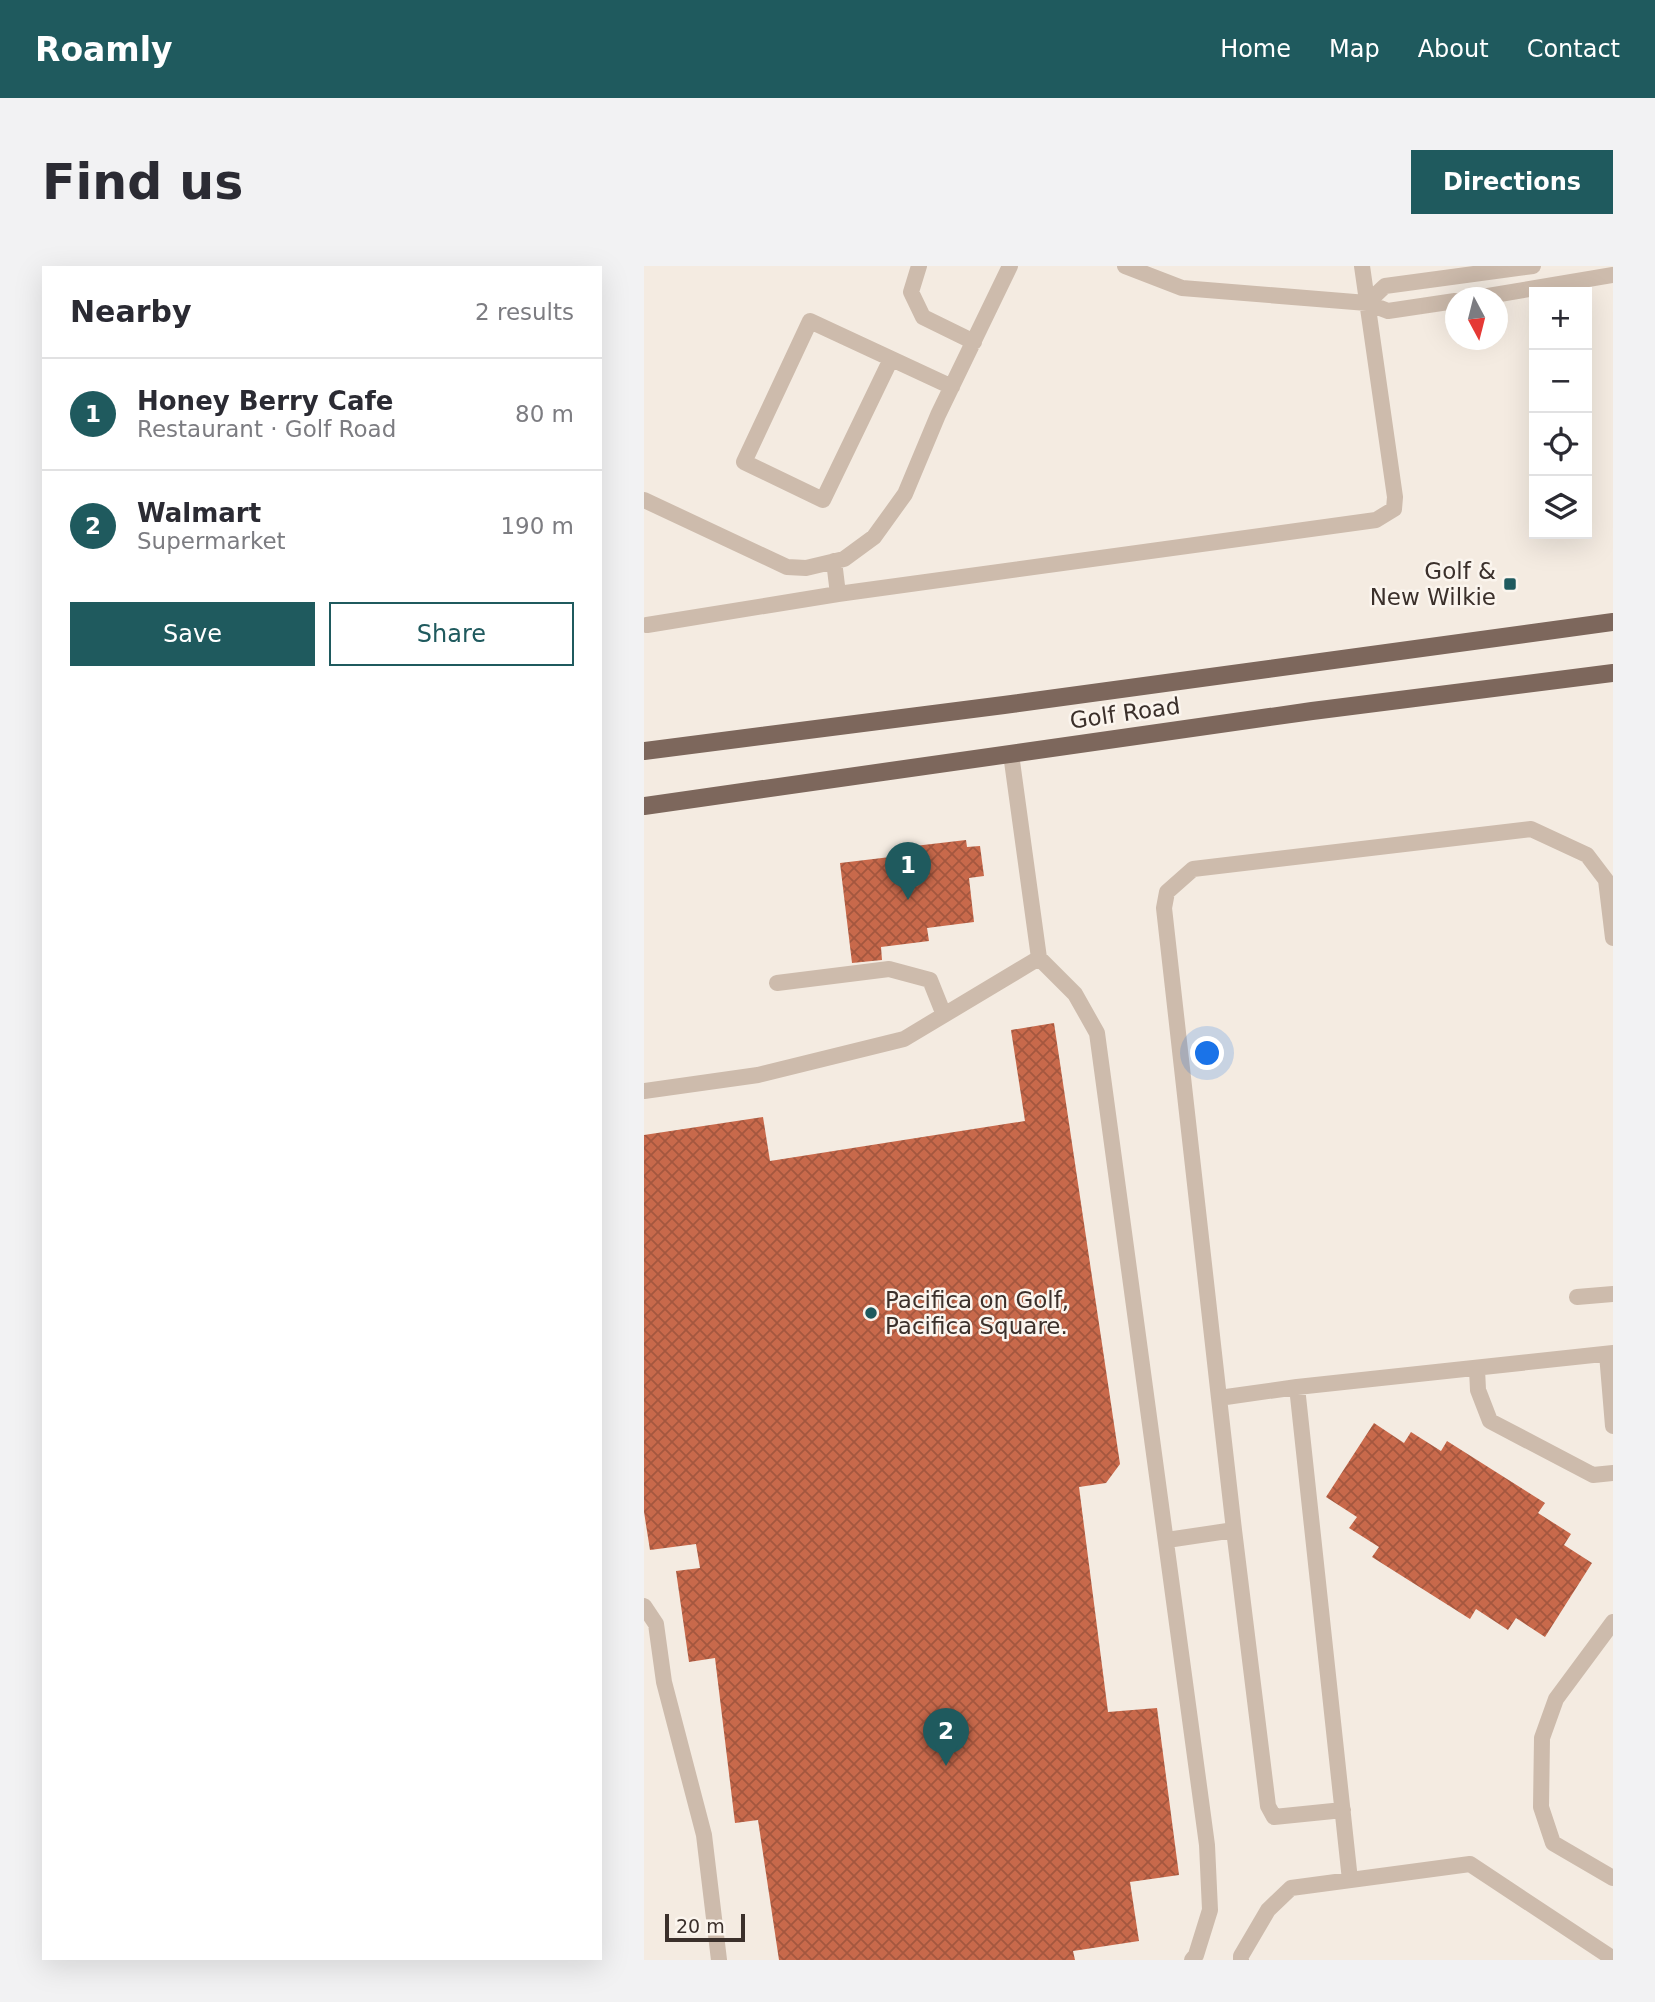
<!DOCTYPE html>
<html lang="en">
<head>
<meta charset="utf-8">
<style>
  body { margin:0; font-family:"DejaVu Sans",sans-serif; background:#f2f2f3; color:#2b2b33 }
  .controls { position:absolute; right:21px; top:21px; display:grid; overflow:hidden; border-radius:0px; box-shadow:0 7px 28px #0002 }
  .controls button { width:63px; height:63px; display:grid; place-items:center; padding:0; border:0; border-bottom:2px solid #e1e1e2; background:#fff; color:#2b2b33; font:35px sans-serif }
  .compass { position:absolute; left:801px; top:21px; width:63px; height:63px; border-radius:50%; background:#fff; box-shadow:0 7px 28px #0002; rotate:173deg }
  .scale { position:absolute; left:21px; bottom:18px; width:80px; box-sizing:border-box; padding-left:7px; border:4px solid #3b302b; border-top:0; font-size:19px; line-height:24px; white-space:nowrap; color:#3b302b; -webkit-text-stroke:5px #fbf5ee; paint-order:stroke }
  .you { position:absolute; left:564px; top:788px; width:24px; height:24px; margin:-18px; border:5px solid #fff; border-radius:50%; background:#1a73e8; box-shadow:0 0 0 10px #1a73e833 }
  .badge { display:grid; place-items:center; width:46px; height:46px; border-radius:50%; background:#1f5a5e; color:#fff; font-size:23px; font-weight:700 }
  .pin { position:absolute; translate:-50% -58px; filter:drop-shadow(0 2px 4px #0008) }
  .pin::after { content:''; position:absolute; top:37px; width:24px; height:21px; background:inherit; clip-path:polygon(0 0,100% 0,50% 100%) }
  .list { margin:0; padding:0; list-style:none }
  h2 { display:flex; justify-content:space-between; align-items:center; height:91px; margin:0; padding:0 28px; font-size:30px }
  h2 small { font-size:23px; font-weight:400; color:#7c7c81 }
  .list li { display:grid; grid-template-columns:46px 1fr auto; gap:21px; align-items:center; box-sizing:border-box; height:112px; padding:0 28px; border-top:2px solid #e1e1e2 }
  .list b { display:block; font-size:26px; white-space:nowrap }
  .list p { margin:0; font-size:23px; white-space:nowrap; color:#7c7c81 }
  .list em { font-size:23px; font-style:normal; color:#7c7c81 }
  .actions { display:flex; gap:14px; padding:21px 28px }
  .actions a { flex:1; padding:16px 0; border:2px solid #1f5a5e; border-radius:0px; text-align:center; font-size:24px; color:#1f5a5e }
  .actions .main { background:#1f5a5e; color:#fff }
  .icon { flex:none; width:38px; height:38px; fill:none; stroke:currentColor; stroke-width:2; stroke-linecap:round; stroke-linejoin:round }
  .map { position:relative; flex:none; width:969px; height:1694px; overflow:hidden; border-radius:0px }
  header { display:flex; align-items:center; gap:42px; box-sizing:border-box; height:98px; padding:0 35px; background:#1f5a5e; color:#fff }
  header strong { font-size:33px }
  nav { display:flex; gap:38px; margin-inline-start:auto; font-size:24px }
  .intro { display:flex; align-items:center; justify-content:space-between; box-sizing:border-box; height:168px; padding:0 42px }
  h1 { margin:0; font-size:49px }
  .button { padding:18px 32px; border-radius:0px; background:#1f5a5e; color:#fff; font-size:24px; font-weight:700 }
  main { display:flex; gap:42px; padding:0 42px }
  aside { flex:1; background:#fff; border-radius:0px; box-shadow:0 7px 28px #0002 }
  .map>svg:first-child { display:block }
  .building { fill:url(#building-cross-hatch) }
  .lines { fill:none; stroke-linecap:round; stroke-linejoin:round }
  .service { stroke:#cdbbac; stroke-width:16 }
  .primary { stroke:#7d675c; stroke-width:18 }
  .poi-dot { fill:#1f5a5e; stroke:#fbf5ee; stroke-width:2.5 }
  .labels { text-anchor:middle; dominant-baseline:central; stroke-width:5; stroke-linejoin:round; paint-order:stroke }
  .poi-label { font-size:23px; fill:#3b302b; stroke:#fbf5ee; text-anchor:end }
  .street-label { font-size:23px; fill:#3b302b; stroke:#fbf5ee }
</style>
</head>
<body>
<header>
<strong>Roamly</strong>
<nav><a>Home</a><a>Map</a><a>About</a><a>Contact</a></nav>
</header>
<div class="intro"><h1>Find us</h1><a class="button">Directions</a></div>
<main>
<aside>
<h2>Nearby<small>2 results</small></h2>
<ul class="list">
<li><span class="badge">1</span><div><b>Honey Berry Cafe</b><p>Restaurant · Golf Road</p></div><em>80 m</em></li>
<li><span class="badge">2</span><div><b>Walmart</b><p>Supermarket</p></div><em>190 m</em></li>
</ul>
<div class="actions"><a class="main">Save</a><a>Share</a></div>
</aside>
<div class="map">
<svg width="969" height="1694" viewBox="0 0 969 1694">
  <defs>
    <pattern id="building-cross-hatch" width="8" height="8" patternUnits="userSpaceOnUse" patternTransform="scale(1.75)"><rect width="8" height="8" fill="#c8694b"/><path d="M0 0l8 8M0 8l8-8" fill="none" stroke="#a4573f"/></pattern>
  </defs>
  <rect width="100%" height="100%" fill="#f4ebe1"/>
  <!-- building -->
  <path class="building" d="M322 574 323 581 336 580 340 610 325 612 330 656 283 662 285 675 237 681 238 694 208 697 196 597 263 589 262 581Z
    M410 757 476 1198 462 1217 435 1221 464 1446 513 1442 535 1609 486 1616 495 1675 429 1685 431 1694H135L114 1554 91 1557 71 1392 45 1396 32 1305 56 1302 52 1278 6 1284 0 1246V869L119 851 126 895 381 855 367 764Z
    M730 1157 760 1177 767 1166 797 1185 803 1175 901 1237 894 1247 927 1268 920 1279 948 1297 901 1371 872 1352 864 1364 832 1343 826 1353 728 1291 735 1281 705 1262 713 1251 682 1231Z"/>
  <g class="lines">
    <!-- service -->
    <path class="service" d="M275 0 267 26 279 51 330 76
      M481 0 538 22 723 37 744 45 811 35
      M832 32 969 9
      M723 37 741 20 889 0
      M247 93 179 234 100 196 166 55 308 121
      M0 234 143 301 162 302 200 293 230 271 261 228 294 149 366 0
      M190 295 194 328 732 254 750 243 751 231 718 0
      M3 359 194 328
      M367 488 395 692 431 728 453 767 563 1579 566 1644 552 1689 548 1694
      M133 717 245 703 286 714 300 749
      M0 825 114 809 260 773 395 692
      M933 1031 969 1028
      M963 1088 969 1160
      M833 1103 834 1124 846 1155 949 1209 969 1207
      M653 1121 706 1614
      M575 1132 520 642 523 626 549 603 887 563 943 589 962 614 969 672
      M590 1264 624 1540 630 1551 699 1544
      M523 1274 590 1264 575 1132 653 1121 969 1087
      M0 1340 12 1358 20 1416 60 1569 75 1694
      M969 1356 912 1433 898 1472 897 1541 909 1577 969 1612
      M597 1694V1690L624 1644 647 1622 826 1598 965 1690 968 1694"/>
    <!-- primary -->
    <path class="primary" d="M0 485 360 439 969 356
      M0 540 668 445 969 407"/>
  </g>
  <!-- markers -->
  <g class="poi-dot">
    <rect x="859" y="311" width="14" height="14" rx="3.5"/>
    <circle cx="227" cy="1047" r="7"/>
  </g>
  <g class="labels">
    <!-- poi labels -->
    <g class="poi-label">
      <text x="852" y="305">Golf &amp;<tspan x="852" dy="26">New Wilkie</tspan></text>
      <text x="241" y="1034" text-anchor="start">Pacifica on Golf,<tspan x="241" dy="26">Pacifica Square.</tspan></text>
    </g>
    <!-- street labels -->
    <g class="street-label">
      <text transform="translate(481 447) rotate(-8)">Golf Road</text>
    </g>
  </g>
</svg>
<div class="controls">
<button>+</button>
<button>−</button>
<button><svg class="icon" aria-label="locate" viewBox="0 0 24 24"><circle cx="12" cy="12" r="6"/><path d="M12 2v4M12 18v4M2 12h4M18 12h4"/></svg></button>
<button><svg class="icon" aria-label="layers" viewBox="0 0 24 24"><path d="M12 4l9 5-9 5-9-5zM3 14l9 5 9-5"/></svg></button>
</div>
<svg class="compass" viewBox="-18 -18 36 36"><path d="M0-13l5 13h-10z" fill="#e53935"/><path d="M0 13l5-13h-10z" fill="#7c7c81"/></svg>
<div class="scale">20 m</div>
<div class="you"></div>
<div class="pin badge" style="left:264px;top:634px">1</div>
<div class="pin badge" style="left:302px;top:1500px">2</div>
</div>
</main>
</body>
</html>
